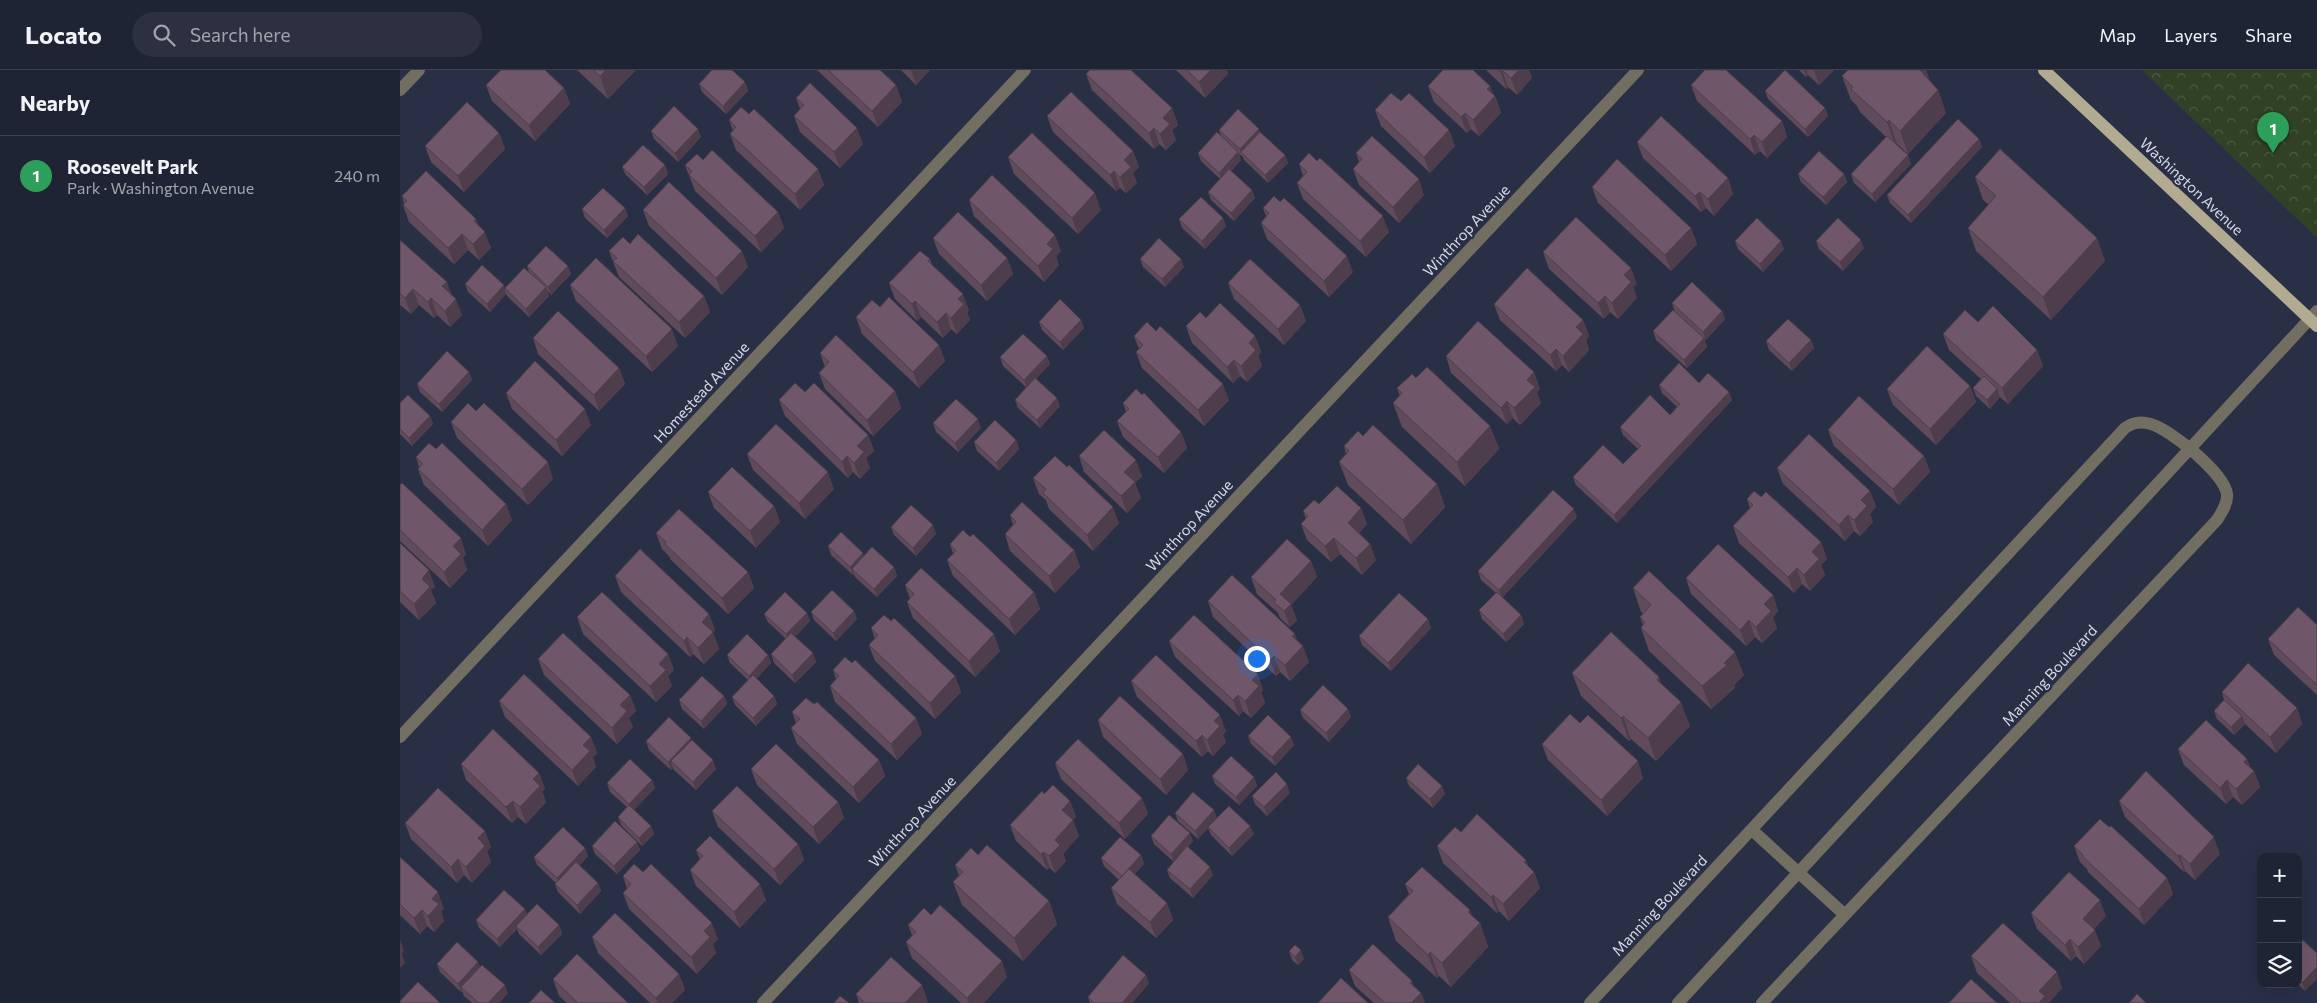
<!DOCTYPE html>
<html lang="en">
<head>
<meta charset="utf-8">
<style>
  body { margin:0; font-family:Commissioner,sans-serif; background:#2c3040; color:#f1f3f6 }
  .controls { position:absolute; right:15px; bottom:15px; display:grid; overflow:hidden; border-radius:10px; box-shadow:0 5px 20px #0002 }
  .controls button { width:45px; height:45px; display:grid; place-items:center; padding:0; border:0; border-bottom:1px solid #3c414f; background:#1f2434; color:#f1f3f6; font:25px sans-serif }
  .you { position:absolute; left:856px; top:588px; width:18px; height:18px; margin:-12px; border:4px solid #fff; border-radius:50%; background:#1a73e8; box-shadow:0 0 0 8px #1a73e833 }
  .badge { display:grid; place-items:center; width:32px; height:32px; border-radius:50%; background:#db2777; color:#fff; font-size:16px; font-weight:700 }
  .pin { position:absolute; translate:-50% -41px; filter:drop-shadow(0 1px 2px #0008) }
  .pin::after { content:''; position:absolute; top:26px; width:18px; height:15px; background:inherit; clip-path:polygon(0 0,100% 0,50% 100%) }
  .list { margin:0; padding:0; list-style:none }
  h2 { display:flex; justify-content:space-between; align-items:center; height:65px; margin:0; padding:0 20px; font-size:21px }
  h2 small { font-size:16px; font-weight:400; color:#a1a4ac }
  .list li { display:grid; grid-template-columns:32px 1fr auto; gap:15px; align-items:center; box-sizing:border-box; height:80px; padding:0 20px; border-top:1px solid #3c414f }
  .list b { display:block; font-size:19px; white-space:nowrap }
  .list p { margin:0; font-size:16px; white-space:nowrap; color:#a1a4ac }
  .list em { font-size:16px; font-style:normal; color:#a1a4ac }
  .icon { flex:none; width:28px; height:28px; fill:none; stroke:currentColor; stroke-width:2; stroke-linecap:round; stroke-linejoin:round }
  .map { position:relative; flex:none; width:1917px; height:933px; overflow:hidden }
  header { display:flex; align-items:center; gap:30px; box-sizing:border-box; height:70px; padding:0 25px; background:#1f2434; border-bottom:1px solid #3c414f }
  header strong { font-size:24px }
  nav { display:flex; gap:28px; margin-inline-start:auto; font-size:18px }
  .search { width:350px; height:45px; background:#2c3040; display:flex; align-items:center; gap:12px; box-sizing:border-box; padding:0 18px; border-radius:28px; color:#a1a4ac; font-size:19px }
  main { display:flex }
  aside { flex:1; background:#1f2434 }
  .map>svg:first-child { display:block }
  .park { fill:url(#park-crowns) }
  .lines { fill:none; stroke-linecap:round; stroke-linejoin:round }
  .minor { stroke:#726e62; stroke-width:12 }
  .major { stroke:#b2ab92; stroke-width:12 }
  .wall { fill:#5f4b5a }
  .shaded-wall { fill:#4e3d4a }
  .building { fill:#6f5769; stroke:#4e3d4a }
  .labels { text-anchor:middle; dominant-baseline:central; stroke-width:4.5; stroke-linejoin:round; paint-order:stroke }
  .street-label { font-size:15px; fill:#d5d9e8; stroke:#293046 }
</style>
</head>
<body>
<header>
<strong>Locato</strong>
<div class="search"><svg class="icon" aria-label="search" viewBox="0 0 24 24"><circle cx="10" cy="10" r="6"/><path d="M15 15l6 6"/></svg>Search here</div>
<nav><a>Map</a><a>Layers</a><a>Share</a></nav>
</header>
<main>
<aside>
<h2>Nearby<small></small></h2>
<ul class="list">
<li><span class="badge" style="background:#2e9e5b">1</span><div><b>Roosevelt Park</b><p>Park · Washington Avenue</p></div><em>240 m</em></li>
</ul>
</aside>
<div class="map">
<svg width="1917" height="933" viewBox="0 0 1917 933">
  <defs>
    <pattern id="park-crowns" width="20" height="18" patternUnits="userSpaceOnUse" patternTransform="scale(1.25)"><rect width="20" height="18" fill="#314126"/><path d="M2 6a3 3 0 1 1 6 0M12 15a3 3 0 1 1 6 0" fill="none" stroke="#4e5c46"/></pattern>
  </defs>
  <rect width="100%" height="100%" fill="#293046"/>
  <!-- park -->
  <path class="park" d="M1742 0H1917V166L1916 167Z"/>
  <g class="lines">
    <!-- minor -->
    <path class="minor" d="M0 20 19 0
      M0 667 625 0
      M1352 760 1445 845
      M363 933 1238 0
      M1190 933 1725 358C1733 352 1741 351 1751 354 1771 360 1824 403 1827 424 1828 433 1822 442 1817 450L1362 933
      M1278 933 1917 241"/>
    <!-- major -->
    <path class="major" d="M1644 0 1917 256"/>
  </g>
  <!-- wall -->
  <path class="wall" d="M177 0H236L208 29Z
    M417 0H480L496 15 502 32 478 57Z
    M501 0H530L516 15Z
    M776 0H827L828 4 805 28Z
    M1086 0H1129L1132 8 1117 25 1108 17 1106 19Z
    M1399 0H1434L1419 15 1408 5 1406 7Z
    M1448 0H1526L1530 11 1538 20 1546 43 1508 84 1497 74 1496 75 1511 94 1475 132 1454 113 1451 104 1486 67 1460 42 1457 36 1451 30 1442 6Z
    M686 4 772 38 778 55 772 60 776 70 766 80 759 74 754 79 692 20Z
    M345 12 348 21 326 44 302 22 299 14Z
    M86 15 164 18 170 34 135 71 92 31Z
    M1291 15 1382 51 1387 67 1367 88 1360 81 1355 85 1297 31Z
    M1028 16 1094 25 1095 26 1101 43 1079 66 1071 59 1067 63 1034 32Z
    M1365 21 1425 38 1428 46 1408 67 1368 29Z
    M396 28 463 74 440 98 400 62 394 46 400 39Z
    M1001 31 1049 60 1055 76 1030 103 981 56 975 40Z
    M349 44 418 99 424 115 400 140 336 80 330 64 333 61 329 50Z
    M647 46 733 81 739 97 733 103 737 113 726 123 720 118 716 121 653 62Z
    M819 60 861 63 885 85 888 93 868 113 844 90 843 87 839 84 841 90 831 101 855 128 834 151 811 130 808 122 820 109 801 91 798 83 821 66Z
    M251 61 301 67 278 92 254 69Z
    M99 63 105 79 64 122 31 92 25 76Z
    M1579 69 1582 77 1511 153 1490 133 1487 125Z
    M1237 72 1328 108 1333 124 1314 146 1306 138 1301 142 1243 88Z
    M956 83 1024 125 999 153 959 115 953 99 959 92Z
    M608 87 701 140 678 164 614 104Z
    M303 90 378 142 384 158 361 182 295 121 285 95Z
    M917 91 989 162 966 187 903 129 897 113 903 106 899 94Z
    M265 95 268 104 247 125 226 105 222 97Z
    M1398 104H1444L1447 112 1426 135 1401 112Z
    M1575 107 1697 168 1705 191 1651 250 1576 181 1568 158 1589 135 1583 130Z
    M1192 117 1291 158 1297 174 1271 201 1198 133Z
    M2 126 76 149 78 155 91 178 79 190 68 180 54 194 9 152 3 135 4 134Z
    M569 130 661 181 656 187 659 195 644 212 574 146Z
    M225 138 228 146 207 168 185 148 182 139Z
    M863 138 953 202 929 227 867 169 861 153 866 146Z
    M243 140 348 197 322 225 249 156Z
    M823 148 826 156 805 179 782 158 779 149Z
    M533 168 607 188 613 204 587 231 539 184Z
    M0 170 51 224 62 245 50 257 37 245 34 248 19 235 11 244 0 235Z
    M1335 171 1384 179 1363 202 1338 179Z
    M1416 171 1464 178 1443 201 1419 179Z
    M230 174 304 226 310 242 285 268 219 207 209 181Z
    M1143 182 1237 214 1233 217 1237 228 1218 249 1210 242 1204 249 1149 199Z
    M530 189 532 195 569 240 567 242 570 250 557 264 551 259 543 268 521 247 517 251 495 229 489 213Z
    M740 189 784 197 765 217 743 197Z
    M127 196 171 204 151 225 147 220 149 226 129 247 108 227 106 224 90 242 68 222 65 214 105 218 129 202Z
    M828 213 900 235 906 251 884 275 834 229Z
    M170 215 278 276 252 302 176 231Z
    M1272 233 1322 241 1325 249 1306 270 1275 242Z
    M1094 234 1183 250 1189 266 1186 270 1189 280 1169 302 1162 295 1156 301 1100 250Z
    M480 237 539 275 545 291 519 318 462 264 456 247Z
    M806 248 855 266 861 282 858 286 862 296 847 312 840 306 833 313 792 273 786 256Z
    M681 250 684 258 663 280 642 260 639 252Z
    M1578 252 1637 280 1643 296 1608 334 1600 327 1590 339 1576 326 1573 318 1581 309 1549 280 1543 264Z
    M1253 261 1304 268 1307 277 1287 298 1256 270Z
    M734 266 829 330 804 356 742 298 736 282 739 279Z
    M133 268 219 298 225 314 199 341 138 284Z
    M1411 270 1414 278 1392 301 1369 280 1366 271Z
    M420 283 495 321 501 338 473 366 425 319 419 303 425 297Z
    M647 286 650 294 636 309 660 336 640 358 618 338 615 330 626 317 603 296 600 287Z
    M1046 286 1134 302 1140 319 1137 322 1141 333 1120 355 1113 348 1107 354 1051 303Z
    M69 302 72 310 42 342 20 322 17 314Z
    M1016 308 1090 356 1099 379 1065 416 1002 357 993 333 1000 326 997 318Z
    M1299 313 1329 322 1332 330 1217 453 1176 415 1173 407 1223 394 1238 379 1223 365 1220 357 1270 345 1277 337 1262 323 1259 315Z
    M1570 316 1576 332 1536 375 1493 335 1487 319Z
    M405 322 468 365 474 381 466 388 470 398 460 409 453 402 448 408 385 346 379 330Z
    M106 323 191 355 162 386 112 339Z
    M0 333 30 346 33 354 12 376 0 364Z
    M723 333 781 362 787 378 764 403 723 367 717 351 726 342Z
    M76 341 153 409 128 435 57 368 51 352Z
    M533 353 581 358 558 382 536 362Z
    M1428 360 1524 386 1530 402 1499 435 1434 376Z
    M963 366 1037 414 1045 437 1011 474 948 415 939 392 946 384 944 376Z
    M616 370 619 379 599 401 577 381 574 372Z
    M36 379 106 434 112 450 88 476 24 415 18 399 19 397 16 387Z
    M347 384 434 419 405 449 353 400Z
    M679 386 742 406 735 413 741 428 727 443 684 402Z
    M1377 398 1470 421 1476 437 1470 444 1473 452 1460 466 1454 461 1445 471 1383 414Z
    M633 408 719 453 693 481 649 439 646 430 639 424Z
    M0 415 66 484 63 488 67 500 50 518 0 471Z
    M308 422 374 436 380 452 356 478 314 438Z
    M1361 427 1421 472 1427 489 1421 495 1425 505 1410 521 1402 514 1394 523 1339 473 1333 456 1350 439 1347 429Z
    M919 434 961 438 967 454 959 463 970 474 976 490 962 505 940 484 931 492 907 470 901 454 906 449 903 441Z
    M610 445 674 480 680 497 655 523 610 481 605 464 613 455Z
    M1177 447 1102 528 1121 545 1124 554 1106 572 1082 549 1079 540 1096 523 1081 510 1078 501Z
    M491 457 536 464 516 486 494 465Z
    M256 463 348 502 354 518 328 544 271 490 269 486 262 479Z
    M0 473 35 517 31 520 36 533 19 550 0 532Z
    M550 474 634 522 640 539 615 565 553 506 547 490 553 484Z
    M428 476 464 486 494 497 497 506 477 527 455 507 454 504 453 505 431 485Z
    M911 491 917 507 891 535 897 550 890 557 880 548 878 543 857 524 851 507Z
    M215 506 309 544 315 560 313 562 319 579 304 594 293 584 290 587 221 522Z
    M1286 508 1373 525 1378 541 1373 547 1377 558 1362 573 1355 567 1346 576 1291 524Z
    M505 515 600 581 575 607 513 548 507 532 510 529Z
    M1233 518 1344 605 1334 615 1335 618 1311 639 1249 581 1241 558 1243 555 1240 547 1243 543 1241 542Z
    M808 531 897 570 909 592 890 611 880 602 876 606 813 547Z
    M411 542 457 549 436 571 414 550Z
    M407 543 410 551 395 567 416 592 395 613 374 593 371 584 386 569 368 552 364 544Z
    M177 547 268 584 274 600 268 606 272 616 256 632 183 564Z
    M1028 549 1031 558 991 601 962 575 959 566Z
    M1917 555V625L1874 585 1868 569Z
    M471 558 555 606 561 622 535 649 475 591 469 575 475 569Z
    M769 571 863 620 861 622 865 633 851 648 843 641 839 646 775 587Z
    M327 585H368L371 593 356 609 374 626 377 634 356 656 335 635 332 627 348 610 330 593Z
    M138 589 230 625 236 641 229 648 233 657 217 674 144 605Z
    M452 593 516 648 522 664 497 690 435 632 430 616 436 609 433 600Z
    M1172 603 1262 614 1290 656 1256 691 1231 669 1229 671 1181 626Z
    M731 611 826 661 823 665 826 672 813 686 808 681 802 687 737 627Z
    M1822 622 1897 638 1902 654 1876 683 1845 654 1834 665 1817 649 1814 641 1824 630Z
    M324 626 327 634 304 659 282 639 279 630Z
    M99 631 191 667 197 683 193 687 196 697 178 716 105 647Z
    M948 639 951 647 929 672 903 648 900 640Z
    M392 642 479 690 485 706 459 733 397 674 391 658 396 653Z
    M698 650 783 684 788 700 766 725 703 667Z
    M1180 653 1243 708 1207 746 1148 690 1142 674Z
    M848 666 894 675 875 696 851 674Z
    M292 670 316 699 296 720 274 700 273 698 271 700 249 680 246 671Z
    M1778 679 1847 689 1850 697 1854 701 1860 717 1842 735 1833 727 1826 734 1784 695Z
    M655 693 742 728 748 744 725 769 661 709Z
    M61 694 139 703 145 719 142 721 146 732 126 754 118 747 112 753 66 710Z
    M351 699 438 732 444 748 419 774 357 715Z
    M812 706 854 707 857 716 839 735 815 714Z
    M1006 708 1042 716 1045 724 1033 738 1009 716Z
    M252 710 255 718 234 740 251 756 254 764 242 776 221 755 218 747 227 737 210 722 207 713Z
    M890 723 867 746 855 734 852 726Z
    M644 724 670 731 676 747 673 750 679 766 663 784 666 791 655 803 650 798 647 800 616 771 610 755Z
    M1719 731 1820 784 1795 810 1785 801 1784 802 1725 747Z
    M312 741 398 774 404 790 380 815 318 757Z
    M775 743 817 748 854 764 832 786 811 765 808 758 798 769 778 751Z
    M5 753 91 777 87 781 91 792 72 813 64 805 57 813 11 769Z
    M1061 762 1126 790 1128 796 1134 802 1140 818 1109 851 1099 841 1097 843 1043 793 1037 776Z
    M751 766 793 771 788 777 813 805 793 828 770 808 767 800 774 792 754 774Z
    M237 772 240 780 217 804 195 784 192 776Z
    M1674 776 1767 808 1773 824 1744 855 1688 802 1687 799 1680 792Z
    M185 778 188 786 179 796 198 813 201 821 180 844 158 822 155 814 156 813 137 795 134 787Z
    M296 780 366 830 340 858 296 816 290 800 300 790Z
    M578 785 649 831 657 854 623 891 562 835 553 812 559 805 555 795Z
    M741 785 744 794 734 804 767 833 773 850 756 868 717 834 711 818 719 810 704 796 701 788Z
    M0 787 44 839 41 841 44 851 34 862 27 856 20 864 0 845Z
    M243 802 318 869 313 874 316 883 297 904 229 839 223 823 227 819 223 806Z
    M1005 814 1080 853 1088 877 1051 917 1039 906 1037 908 996 871 988 847 1009 824Z
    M125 839 127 844 159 855 162 864 141 885 119 864 117 859 100 877 79 858 76 850Z
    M1631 843 1706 846 1694 859 1701 876 1684 894 1676 886 1671 891 1637 859Z
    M508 855 607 907 584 933H561L512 888 506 872 512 865Z
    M1898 866 1905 921 1898 914Z
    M192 867 279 904 285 920 272 933H250L198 883Z
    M889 881 904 889 898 895 892 890Z
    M1571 886 1662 918 1649 933H1610L1577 903Z
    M78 892 80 897 108 923 99 933H72L64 926 62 921 61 922 40 902 37 894Z
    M949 900 1014 916 1021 923 1025 933H974L955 916Z
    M153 909 228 933H167L159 926Z
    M749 913 732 933H690L688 927Z
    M456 924 528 932 526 933H459Z"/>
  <!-- shaded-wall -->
  <path class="shaded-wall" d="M206 0H236L208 29 200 6Z
    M511 0H530L516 15Z
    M811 0H827L828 4 805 28 799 12Z
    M1102 0 1108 17 1106 19 1101 2Z
    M1119 0H1129L1132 8 1117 25 1111 8Z
    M1404 0H1407L1408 5 1406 7Z
    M1414 0H1434L1419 15Z
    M1519 0H1526L1531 15Z
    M345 12 348 21 326 44 323 36Z
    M496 15 502 32 478 57 472 41Z
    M1090 16 1101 43 1079 66 1073 50 1087 19Z
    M164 18 170 34 135 71 129 55Z
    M1538 20 1546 43 1508 84 1500 61Z
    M772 38 778 55 772 60 776 70 766 80 760 64 763 48Z
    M1425 38 1428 46 1408 67 1405 59Z
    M1065 43 1071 59 1067 63 1061 47Z
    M1489 50 1497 74 1495 76 1487 52Z
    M1382 51 1387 67 1367 88 1362 72Z
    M457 58 463 74 440 98 434 82Z
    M754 58 759 74 754 79 749 63Z
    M298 59 301 67 278 92 275 83Z
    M859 59 862 67 841 82 840 79Z
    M1049 60 1055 76 1030 103 1024 87Z
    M99 63 105 79 64 122 58 106Z
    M1354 65 1360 81 1355 85 1350 69Z
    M1579 69 1582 77 1511 153 1508 145Z
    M733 81 739 97 733 103 737 113 726 123 720 107 724 90Z
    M838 82 841 90 822 111 819 103Z
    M885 85 888 93 868 113 865 105Z
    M1508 85 1511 94 1475 132 1472 124Z
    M265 95 268 104 247 125 244 117Z
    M418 99 424 115 400 140 395 124Z
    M714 101 720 118 716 121 710 105Z
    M1444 104 1447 112 1426 135 1423 127Z
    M1328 108 1333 124 1314 146 1308 129Z
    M1019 109 1024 125 999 153 993 137Z
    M852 120 855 128 834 151 831 143Z
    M1300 122 1306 138 1301 142 1295 126Z
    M695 123 701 140 678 164 672 148Z
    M225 138 228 146 207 168 204 160Z
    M378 142 384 158 361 182 355 166Z
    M983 146 989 162 966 187 960 171Z
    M823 148 826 156 805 179 802 171Z
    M76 149 82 165 85 162 91 178 79 190 73 174 74 151Z
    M1291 158 1297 174 1271 201 1265 185Z
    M62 164 68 180 54 194 48 178Z
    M655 165 661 181 656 187 659 195 644 212 638 196 647 174Z
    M1697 168 1705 191 1651 250 1643 227Z
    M1461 170 1464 178 1443 201 1440 192Z
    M1381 171 1384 179 1363 202 1360 194Z
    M342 181 348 197 322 225 316 208Z
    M947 186 953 202 929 227 924 211Z
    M607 188 613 204 587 231 581 215Z
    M781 189 784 197 765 217 762 209Z
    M168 196 171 204 151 225 148 217Z
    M1231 198 1237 214 1233 217 1237 228 1218 249 1212 233 1224 205Z
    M47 212 53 228 42 216Z
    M104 215 106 224 90 242 87 234Z
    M146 217 149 226 129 247 126 239Z
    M13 219 19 235 11 244 5 228Z
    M563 224 569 240 567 242 570 250 557 264 551 248 558 229Z
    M304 226 310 242 285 268 279 252Z
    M1205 226 1210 242 1204 249 1198 233Z
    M31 228 37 245 34 248 28 232Z
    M56 229 62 245 50 257 45 241Z
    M515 231 521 247 517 251 512 234Z
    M900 235 906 251 884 275 878 259Z
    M1322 241 1325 249 1306 270 1303 262Z
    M546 243 551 259 543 268 537 252Z
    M681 250 684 258 663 280 660 272Z
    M1183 250 1189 266 1186 270 1189 280 1169 302 1163 286 1176 257Z
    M272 259 278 276 252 302 246 286Z
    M855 266 861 282 858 286 862 296 847 312 841 296 849 273Z
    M1304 268 1307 277 1287 298 1284 290Z
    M1411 270 1414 278 1392 301 1389 293Z
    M539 275 545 291 519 318 513 302Z
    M1156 279 1162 295 1156 301 1150 285Z
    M1637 280 1643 296 1608 334 1602 318Z
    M647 286 650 294 627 318 624 310Z
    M834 290 840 306 833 313 827 297Z
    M219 298 225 314 199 341 194 325Z
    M69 302 72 310 42 342 39 334Z
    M1134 302 1140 319 1137 322 1141 333 1120 355 1114 338 1127 310Z
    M823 314 829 330 804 356 798 340Z
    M1570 316 1576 332 1536 375 1530 359Z
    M1597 319 1600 327 1590 339 1587 330Z
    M495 321 501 338 473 366 467 350Z
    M1329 322 1332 330 1217 453 1214 445Z
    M657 328 660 336 640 358 637 350Z
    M1107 331 1113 348 1107 354 1101 338Z
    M185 339 191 355 162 386 156 370Z
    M30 346 33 354 12 376 9 368Z
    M578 349 581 358 558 382 555 373Z
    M1090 356 1099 379 1065 416 1057 392Z
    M781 362 787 378 764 403 758 387Z
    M468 365 474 381 466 388 470 398 460 409 454 393 457 376Z
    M616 370 619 379 599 401 596 393Z
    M447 386 453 402 448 408 442 392Z
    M1524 386 1530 402 1499 435 1493 419Z
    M736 390 742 406 735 413 741 428 727 443 721 426 724 402Z
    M148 392 153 409 128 435 122 419Z
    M428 402 434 419 405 449 399 433Z
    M1037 414 1045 437 1011 474 1003 450Z
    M1470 421 1476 437 1470 444 1473 452 1460 466 1454 450 1461 430Z
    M106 434 112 450 88 476 82 460Z
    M374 436 380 452 356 478 350 461Z
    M713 437 719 453 693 481 687 465Z
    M961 438 967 454 954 469 948 453Z
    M1174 439 1177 447 1102 528 1099 520Z
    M1448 445 1454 461 1445 471 1439 455Z
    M533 455 536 464 516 486 513 478Z
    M61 468 66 484 63 488 67 500 50 518 44 502 53 476Z
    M934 468 940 484 931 492 925 476Z
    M1421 472 1427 489 1421 495 1425 505 1410 521 1404 505 1412 482Z
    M970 474 976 490 962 505 956 488Z
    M674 480 680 497 655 523 649 506Z
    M463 483 466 491 452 499 454 504 453 505 450 497Z
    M911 491 917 507 891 535 897 550 890 557 884 541 880 524Z
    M494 497 497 506 477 527 474 519Z
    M1397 498 1402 514 1394 523 1388 507Z
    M29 500 35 517 31 520 36 533 19 550 14 534 22 509Z
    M348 502 354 518 328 544 322 528Z
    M634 522 640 539 615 565 609 549Z
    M1373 525 1378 541 1373 547 1377 558 1362 573 1356 557 1364 534Z
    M454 541 457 549 436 571 433 563Z
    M407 543 410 551 389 573 386 564Z
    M309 544 315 560 310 566 313 562 319 579 304 594 298 578 302 552Z
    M1121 545 1124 554 1106 572 1103 564Z
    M1028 549 1031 558 991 601 988 593Z
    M1349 550 1355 567 1346 576 1340 560Z
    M594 564 600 581 575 607 569 591Z
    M895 564 900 579 903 576 909 592 890 611 885 595 892 566Z
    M287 567 293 584 290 587 284 571Z
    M1335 582 1344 605 1334 615 1335 618 1311 639 1302 616Z
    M413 583 416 592 395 613 392 605Z
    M268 584 274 600 268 606 272 616 256 632 250 616 259 594Z
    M368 585 371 593 352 614 349 606Z
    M874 586 880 602 876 606 870 590Z
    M858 604 863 620 861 622 865 633 851 648 845 631 852 610Z
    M555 606 561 622 535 649 530 633Z
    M1259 607 1268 631 1257 610Z
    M230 625 236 641 229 648 233 657 217 674 212 658 220 635Z
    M838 625 843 641 839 646 833 630Z
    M324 626 327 634 304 659 301 651Z
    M374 626 377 634 356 656 353 648Z
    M1281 632 1290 656 1256 691 1248 668Z
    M1897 638 1902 654 1876 683 1870 667Z
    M948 639 951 647 929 672 926 663Z
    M820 645 826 661 823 665 826 672 813 686 807 670 814 651Z
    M1223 646 1231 669 1229 671 1221 648Z
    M1842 646 1845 654 1834 665 1831 657Z
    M516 648 522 664 497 690 491 674Z
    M802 665 808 681 802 687 796 671Z
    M191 667 197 683 193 687 196 697 178 716 172 700 183 675Z
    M891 667 894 675 875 696 872 687Z
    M291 668 294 676 271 691 273 698 271 700 268 692Z
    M783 684 788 700 766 725 760 709Z
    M1847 689 1852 703 1854 701 1860 717 1842 735 1836 719 1844 692Z
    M313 690 316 699 296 720 293 712Z
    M479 690 485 706 459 733 453 717Z
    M1238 691 1243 708 1207 746 1201 730Z
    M139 703 145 719 142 721 146 732 126 754 120 737 133 709Z
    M854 707 857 716 839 735 836 727Z
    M252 710 255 718 232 742 229 734Z
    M1827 710 1833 727 1826 734 1820 718Z
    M887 714 890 723 867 746 864 737Z
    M1042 716 1045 724 1033 738 1030 729Z
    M742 728 748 744 725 769 719 753Z
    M113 731 118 747 112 753 106 737Z
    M670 731 676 747 673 750 679 766 663 784 666 791 655 803 649 786 655 770 662 740Z
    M438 732 444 748 419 774 413 757Z
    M814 740 817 748 798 769 795 761Z
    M251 756 254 764 242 776 239 768Z
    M850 756 854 764 832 786 829 778Z
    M85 761 91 777 87 781 91 792 72 813 66 797 78 768Z
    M790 763 793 771 774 792 771 784Z
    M1814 767 1820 784 1795 810 1790 794Z
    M237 772 240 780 217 804 214 796Z
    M398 774 404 790 380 815 374 799Z
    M185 778 188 786 160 816 157 808Z
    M644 782 650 798 647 800 641 784Z
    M741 785 744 794 725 815 722 807Z
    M1780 785 1785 801 1784 802 1778 786Z
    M58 789 64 805 57 813 51 797Z
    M1126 790 1131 805 1134 802 1140 818 1109 851 1103 834 1124 792Z
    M810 797 813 805 793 828 790 819Z
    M1767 808 1773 824 1744 855 1739 839Z
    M198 813 201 821 180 844 177 835Z
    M360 814 366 830 340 858 334 842Z
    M38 822 44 839 41 841 44 851 34 862 28 846 32 829Z
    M1093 825 1099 841 1097 843 1091 827Z
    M1700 830 1706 846 1689 865 1683 849Z
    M649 831 657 854 623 891 614 868Z
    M767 833 773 850 756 868 750 852Z
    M125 839 128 847 116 856 117 859 100 877 97 869Z
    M22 840 27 856 20 864 14 848Z
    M1070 840 1076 857 1080 853 1088 877 1051 917 1042 893 1068 842Z
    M312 853 318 869 313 874 316 883 297 904 291 887 304 861Z
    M159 855 162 864 141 885 138 877Z
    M1695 860 1701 876 1684 894 1678 877Z
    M0 869 4 881 2 884 5 893 0 898Z
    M1670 869 1676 886 1671 891 1665 875Z
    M901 880 904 889 898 895 895 887Z
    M1030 882 1039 906 1037 908 1028 885Z
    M602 891 607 907 584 933H569L567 928Z
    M78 892 81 900 61 917 62 921 61 922 58 914Z
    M1917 897V909L1905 921 1902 913Z
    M1657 902 1662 918 1649 933H1639V921Z
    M279 904 285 920 272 933H258L256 928Z
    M746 905 749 913 732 933H722Z
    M1012 911 1018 926 1021 923 1025 933H1011L1010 913Z
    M105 915 108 923 99 933H88Z
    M522 915 528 932 526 933H505Z"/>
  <!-- building -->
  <path class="building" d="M101 0H145L164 18 129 55 86 15Z
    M193 0H206L200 6Z
    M312 0H332L345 12 323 36 299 14Z
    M428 0H480L496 15 472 41Z
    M690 0H731L772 38 763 48 770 54 760 64 754 58 749 63 686 4Z
    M787 0H811L799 12Z
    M1043 0H1073L1090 16 1087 19 1095 26 1073 50 1065 43 1061 47 1028 16Z
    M1098 0H1119L1111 8 1102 0 1101 2Z
    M1305 0H1326L1382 51 1362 72 1354 65 1350 69 1291 15Z
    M1385 0 1425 38 1405 59 1365 21Z
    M1448 0H1520L1538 20 1500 61 1489 50 1487 52 1451 19 1453 17 1442 6Z
    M410 13 457 58 434 82 394 46 404 35 396 28Z
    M671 22 733 81 724 90 731 97 720 107 714 101 710 105 647 46Z
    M991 23 1001 31 1009 23 1049 60 1024 87 975 40Z
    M67 32 99 63 58 106 25 76Z
    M274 36 298 59 275 83 251 61Z
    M341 37 349 44 354 39 418 99 395 124 330 64 336 57 329 50Z
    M838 39 859 59 840 79 819 60Z
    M1261 46 1328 108 1308 129 1300 122 1295 126 1237 72Z
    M1558 49 1579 69 1508 145 1487 125Z
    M817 62 838 82 819 103 798 83Z
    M860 62 885 85 865 105 841 82Z
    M632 63 695 123 672 148 608 87Z
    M972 66 1019 109 993 137 953 99 962 89 956 83Z
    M1487 66 1508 85 1472 124 1451 104Z
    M243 75 265 95 244 117 222 97Z
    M1600 79 1697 168 1643 227 1568 158 1596 126 1575 107Z
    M312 80 378 142 355 166 289 105 292 101 285 95 297 84 303 90Z
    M1419 81 1444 104 1423 127 1398 104Z
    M909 83 917 91 920 88 983 146 960 171 897 113 907 102 899 94Z
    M1217 89 1291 158 1265 185 1192 117Z
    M829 99 852 120 831 143 808 122Z
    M26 101 76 149 74 151 85 162 73 174 62 164 48 178 3 135 7 131 2 126Z
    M592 105 655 165 647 174 653 179 638 196 569 130Z
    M269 112 342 181 316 208 243 140Z
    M203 118 225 138 204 160 182 139Z
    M874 126 880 132 884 128 947 186 924 211 861 153 869 143 863 138Z
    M801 127 823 148 802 171 779 149Z
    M558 142 607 188 581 215 533 168Z
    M1176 147 1231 198 1224 205 1231 212 1212 233 1205 226 1198 233 1143 182Z
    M1357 148 1381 171 1360 194 1335 171Z
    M1438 148 1461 170 1440 192 1416 171Z
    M238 164 304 226 279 252 213 191 217 188 209 181 223 167 230 174Z
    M759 168 781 189 762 209 740 189Z
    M0 170 47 212 42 216 56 229 45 241 31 228 28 232 13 219 5 228 0 224Z
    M146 176 168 196 148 217 127 196Z
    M520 181 530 189 528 191 563 224 558 229 564 234 551 248 546 243 537 252 515 231 512 234 489 213Z
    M196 188 272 259 246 286 170 215Z
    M850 189 900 235 878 259 828 213Z
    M82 195 104 215 87 234 65 214Z
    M124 198 146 217 126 239 105 218Z
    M1127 198 1183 250 1176 257 1183 264 1163 286 1156 279 1150 285 1094 234Z
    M1292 212 1322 241 1303 262 1272 233Z
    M489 227 539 275 513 302 456 247 472 230 480 237Z
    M660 229 681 250 660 272 639 252Z
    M820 233 855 266 849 273 856 280 841 296 834 290 827 297 786 256 800 242 806 248Z
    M1593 236 1637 280 1602 318 1543 264 1565 240 1578 252Z
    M1273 240 1304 268 1284 290 1253 261Z
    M158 241 219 298 194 325 133 268Z
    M1388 249 1411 270 1389 293 1366 271Z
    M1078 251 1134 302 1127 310 1135 317 1114 338 1107 331 1101 338 1046 286Z
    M747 252 756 261 760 256 823 314 798 340 736 282 743 275 734 266Z
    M623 264 647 286 624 310 600 287Z
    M436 265 495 321 467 350 419 303 429 292 420 283Z
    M1527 276 1570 316 1530 359 1487 319Z
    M47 281 69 302 39 334 17 314Z
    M135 291 185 339 156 370 106 323Z
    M1279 293 1299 313 1308 303 1329 322 1214 445 1173 407 1203 375 1223 394 1241 376 1220 357 1250 325 1270 345 1280 334 1259 315Z
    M1027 297 1090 356 1057 392 993 333 1002 323 997 318 1012 304 1016 308Z
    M1584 306 1597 319 1587 330 1573 318Z
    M635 308 657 328 637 350 615 330Z
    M395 313 405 322 414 313 468 365 457 376 464 382 454 393 447 386 442 392 379 330Z
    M736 319 742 325 744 323 781 362 758 387 717 351 729 339 723 333Z
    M8 325 30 346 9 368 0 359V333Z
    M1459 326 1524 386 1493 419 1428 360Z
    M556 329 578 349 555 373 533 353Z
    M68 333 76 341 84 333 148 392 122 419 51 352Z
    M595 350 616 370 596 393 574 372Z
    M376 354 428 402 399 433 347 384Z
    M973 355 1037 414 1003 450 939 392 949 381 944 376 958 361 963 366Z
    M704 360 736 390 724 402 735 412 721 426 679 386Z
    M1409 364 1470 421 1461 430 1467 436 1454 450 1448 445 1439 455 1377 398Z
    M29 373 36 379 42 373 106 434 82 460 18 399 23 394 16 387Z
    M655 386 667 397 669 395 713 437 687 465 643 423 646 419 633 408Z
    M332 397 374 436 350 461 308 422Z
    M2 413 61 468 53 476 61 484 44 502 0 460V415Z
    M937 416 961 438 948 453 970 474 956 488 934 468 925 476 901 454 908 446 903 441 914 430 919 434Z
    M1153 420 1174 439 1099 520 1078 501Z
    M1354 421 1361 427 1366 422 1421 472 1412 482 1419 489 1404 505 1397 498 1388 507 1333 456 1353 435 1347 429Z
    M622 432 674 480 649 506 605 464 616 452 610 445Z
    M511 435 533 455 513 478 491 457Z
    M279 439 348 502 322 528 265 474 266 472 256 463Z
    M563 460 570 467 573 464 634 522 609 549 547 490 556 481 550 474Z
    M441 462 463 483 450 497 428 476Z
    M887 469 911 491 880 524 891 534 884 541 874 532 876 530 851 507Z
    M0 473 29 500 22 509 30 517 14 534 0 521Z
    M1318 474 1373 525 1364 534 1371 541 1356 557 1349 550 1340 560 1286 508Z
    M472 477 494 497 474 519 452 499Z
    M240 479 309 544 302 552 313 562 298 578 287 567 284 571 215 506Z
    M521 498 594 564 569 591 507 532 514 524 505 515Z
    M1249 501 1335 582 1324 593 1327 595 1302 616 1241 558 1245 552 1240 547 1251 535 1233 518Z
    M832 505 895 564 892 566 903 576 885 595 874 586 870 590 808 531Z
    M432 520 454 541 433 563 411 542Z
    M202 522 268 584 259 594 266 600 250 616 177 547Z
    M385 522 407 543 386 564 364 544Z
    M1097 522 1121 545 1103 564 1079 540Z
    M999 523 1028 549 988 593 959 566Z
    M1898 537 1917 555V615L1868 569Z
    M484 545 491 551 494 548 555 606 530 633 469 575 478 565 471 558Z
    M794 545 858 604 852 610 859 616 845 631 838 625 833 630 769 571Z
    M1211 562 1259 607 1257 610 1281 632 1248 668 1223 646 1221 648 1172 603Z
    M163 563 230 625 220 635 227 641 212 658 138 589Z
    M391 563 413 583 392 605 371 584Z
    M347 564 368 585 349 606 327 585Z
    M756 585 820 645 814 651 820 656 807 670 802 665 796 671 731 611Z
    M445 587 452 593 455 590 516 648 491 674 430 616 439 606 433 600Z
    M1848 593 1897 638 1870 667 1822 622Z
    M124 604 191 667 183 675 190 681 172 700 99 631Z
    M353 605 374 626 353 648 332 627Z
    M302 606 324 626 301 651 279 630Z
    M923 615 948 639 926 663 900 640Z
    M720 626 783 684 760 709 698 650Z
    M406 628 414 634 417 632 479 690 453 717 391 658 400 649 392 642Z
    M1824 630 1842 646 1831 657 1814 641Z
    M1170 644 1180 653 1188 645 1238 691 1201 730 1142 674Z
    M868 645 891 667 872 687 848 666Z
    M269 647 291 668 268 692 246 671Z
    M1806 650 1847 689 1844 692 1854 701 1836 719 1827 710 1820 718 1778 679Z
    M93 659 139 703 133 709 140 716 120 737 113 731 106 737 61 694Z
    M678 669 742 728 719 753 655 693Z
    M292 670 313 690 293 712 271 691Z
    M376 674 438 732 413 757 351 699Z
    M831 686 854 707 836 727 812 706Z
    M230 689 252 710 229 734 207 713Z
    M1018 694 1042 716 1030 729 1006 708Z
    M1746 701 1814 767 1790 794 1780 785 1778 786 1719 731Z
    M876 702 887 714 864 737 852 726Z
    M653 715 670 731 662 740 673 750 655 770 660 775 649 786 644 782 641 784 610 755 642 721 644 724Z
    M337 716 398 774 374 799 312 741Z
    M38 718 85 761 78 768 85 776 66 797 58 789 51 797 5 753Z
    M793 722 814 740 795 761 775 743Z
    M229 735 251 756 239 768 218 747Z
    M829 736 850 756 829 778 808 757Z
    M1077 744 1126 790 1124 792 1134 802 1103 834 1093 825 1091 827 1037 776 1055 757 1061 762Z
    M769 745 790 763 771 784 751 766Z
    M1700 749 1709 757 1711 756 1767 808 1739 839 1682 786 1683 785 1674 776Z
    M215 751 237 772 214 796 192 776Z
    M163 757 185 778 157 808 134 787Z
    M310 766 360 814 334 842 290 800 303 786 296 780Z
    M720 767 741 785 722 806 701 788Z
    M587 775 649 831 614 868 553 812 563 802 555 795 571 778 578 785Z
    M787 776 810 797 790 819 767 800Z
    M0 787 38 822 32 829 39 834 28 846 22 840 14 848 0 834Z
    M176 792 198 813 177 835 155 814Z
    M234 794 243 802 251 794 312 853 304 861 310 867 291 887 223 823 231 814 223 806Z
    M1022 797 1070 840 1068 842 1080 853 1042 893 1030 882 1028 885 988 847 1013 821 1005 814Z
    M729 799 767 833 750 852 711 818Z
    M1669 802 1700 830 1683 849 1695 860 1678 877 1670 869 1665 875 1631 843Z
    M104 820 125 839 97 869 76 850Z
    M137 834 159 855 138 877 116 856Z
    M540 835 602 891 567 928 506 872 516 862 508 855 524 838 531 845Z
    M215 843 279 904 256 928 192 867Z
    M1603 853 1657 902 1639 921 1645 926 1639 933H1622L1571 886Z
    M1898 866 1917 883V897L1902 913 1898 909Z
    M57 872 78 892 58 914 37 894Z
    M973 874 1012 911 1010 913 1021 923 1011 933H985L949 900Z
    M895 875 901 880 895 887 889 881Z
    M177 884 228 933H178L153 909Z
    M723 885 746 905 722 933H694L688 927Z
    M491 887 522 915 505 933H465L456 924Z
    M82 895 105 915 88 933H79L61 917Z
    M941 908 968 933H918Z
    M1571 909 1597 933H1549Z
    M18 912 39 932V933H0V931Z
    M141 920 155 933H129Z
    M1737 924 1746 933H1729Z
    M440 926 449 933H434Z"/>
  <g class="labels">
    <!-- street labels -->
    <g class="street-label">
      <text transform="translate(1792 116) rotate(43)">Washington Avenue</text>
      <text transform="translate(1066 160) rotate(-47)">Winthrop Avenue</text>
      <text transform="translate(301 322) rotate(-47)">Homestead Avenue</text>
      <text transform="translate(789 455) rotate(-47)">Winthrop Avenue</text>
      <text transform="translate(1649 605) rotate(-47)">Manning Boulevard</text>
      <text transform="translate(512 751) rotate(-47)">Winthrop Avenue</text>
      <text transform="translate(1259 835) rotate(-47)">Manning Boulevard</text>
    </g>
  </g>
</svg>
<div class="controls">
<button>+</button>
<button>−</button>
<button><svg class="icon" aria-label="layers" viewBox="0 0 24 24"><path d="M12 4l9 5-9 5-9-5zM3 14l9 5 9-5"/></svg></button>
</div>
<div class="you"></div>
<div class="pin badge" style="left:1873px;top:83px;background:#2e9e5b">1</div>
</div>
</main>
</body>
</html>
